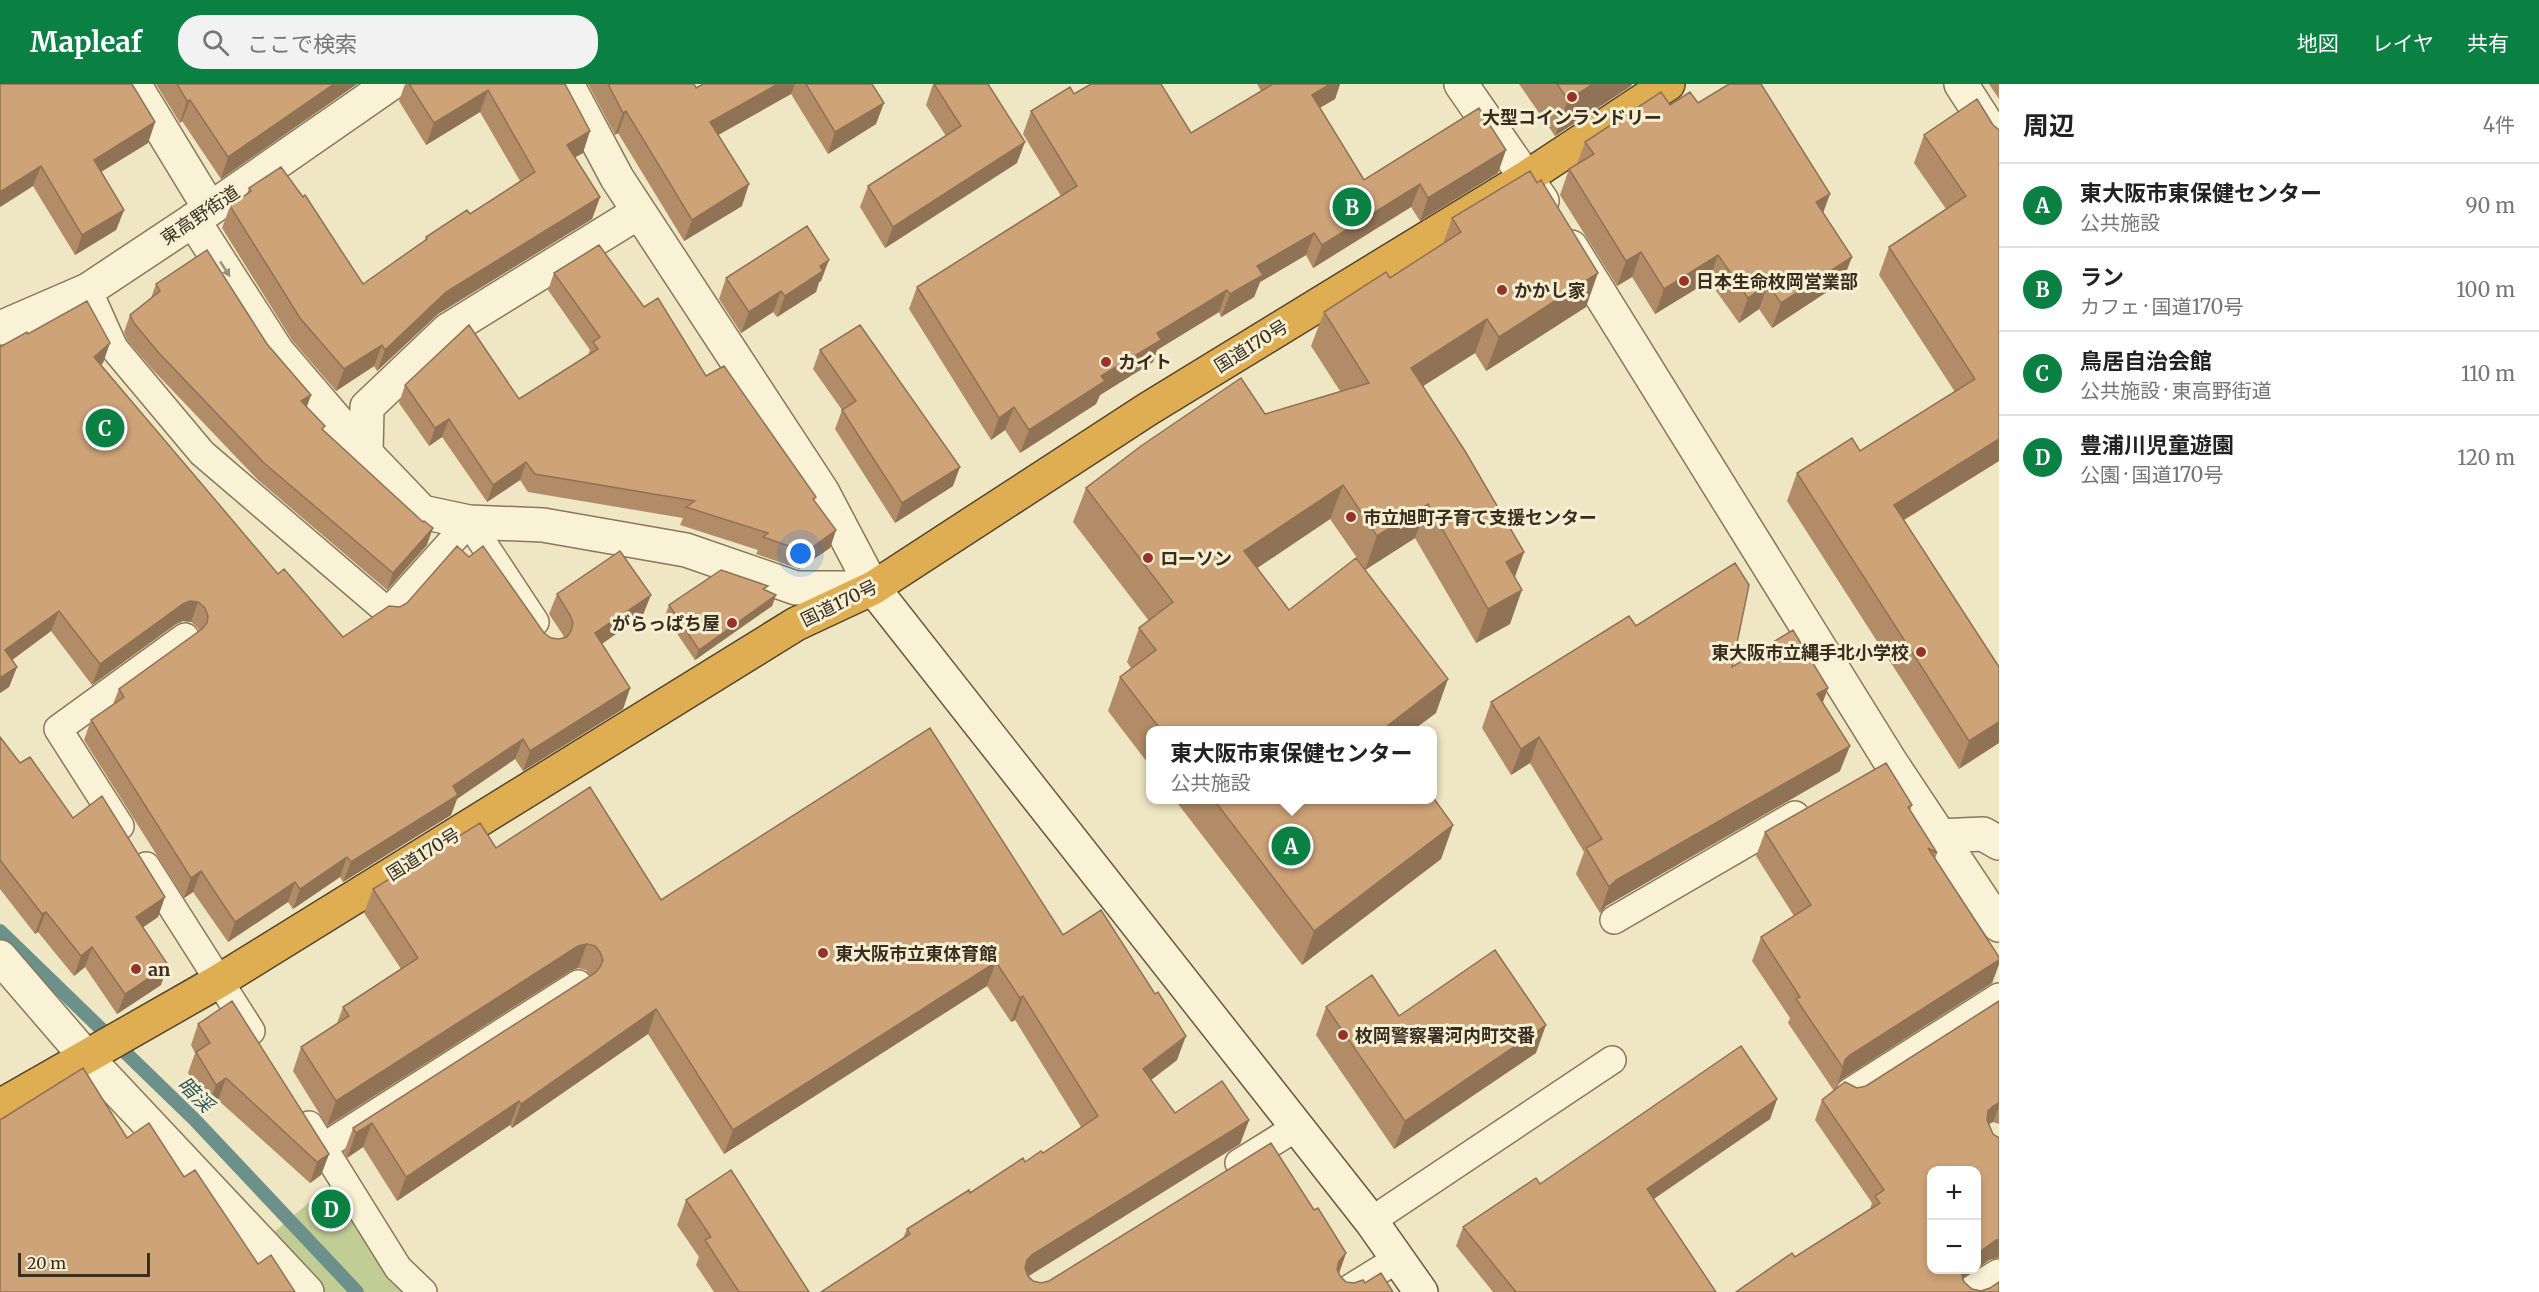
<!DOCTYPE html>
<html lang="ja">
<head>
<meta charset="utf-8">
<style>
  body { margin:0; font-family:Merriweather,"Noto Sans JP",serif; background:#f2f2f2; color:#222 }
  .controls { position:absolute; right:18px; bottom:18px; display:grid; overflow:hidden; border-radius:12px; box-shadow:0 3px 9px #0003 }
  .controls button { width:54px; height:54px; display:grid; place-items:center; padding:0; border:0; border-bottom:2px solid #e0e0e0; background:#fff; color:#222; font:30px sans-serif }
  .scale { position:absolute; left:18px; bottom:15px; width:132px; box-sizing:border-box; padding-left:6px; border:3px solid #392d1e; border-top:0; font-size:16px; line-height:21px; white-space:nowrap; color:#392d1e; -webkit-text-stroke:4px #f6efd3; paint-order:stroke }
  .you { position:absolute; left:801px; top:470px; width:21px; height:21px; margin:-15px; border:4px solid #fff; border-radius:50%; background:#1a73e8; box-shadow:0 0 0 9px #1a73e833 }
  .badge { display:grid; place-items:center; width:39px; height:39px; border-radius:50%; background:#0b8043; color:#fff; font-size:20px; font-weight:700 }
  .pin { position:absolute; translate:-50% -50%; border:3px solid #fff; box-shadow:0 2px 6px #0006 }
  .popup { position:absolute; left:1146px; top:642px; width:291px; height:78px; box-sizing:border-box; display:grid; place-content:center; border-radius:12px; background:#fff; filter:drop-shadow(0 2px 4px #0005); font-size:20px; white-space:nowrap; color:#767676 }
  .popup b { font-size:22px; color:#222 }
  .popup::after { content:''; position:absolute; left:50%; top:100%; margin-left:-12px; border:12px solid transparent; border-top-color:#fff }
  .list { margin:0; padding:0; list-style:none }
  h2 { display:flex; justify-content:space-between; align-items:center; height:78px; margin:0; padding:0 24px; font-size:26px }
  h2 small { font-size:20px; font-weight:400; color:#767676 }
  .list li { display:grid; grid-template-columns:39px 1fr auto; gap:18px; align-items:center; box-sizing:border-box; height:84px; padding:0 24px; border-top:2px solid #e0e0e0 }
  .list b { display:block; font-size:22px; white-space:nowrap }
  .list p { margin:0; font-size:20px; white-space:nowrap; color:#767676 }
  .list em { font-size:20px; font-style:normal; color:#767676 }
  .icon { flex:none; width:33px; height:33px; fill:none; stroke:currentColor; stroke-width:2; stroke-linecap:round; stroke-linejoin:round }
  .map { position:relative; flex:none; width:1999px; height:1208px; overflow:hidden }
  header { display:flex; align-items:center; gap:36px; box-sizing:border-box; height:84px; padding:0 30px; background:#0b8043; color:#fff }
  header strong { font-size:28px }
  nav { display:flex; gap:33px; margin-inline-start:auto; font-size:21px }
  .search { width:420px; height:54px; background:#f2f2f2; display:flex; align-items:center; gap:15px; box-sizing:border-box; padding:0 21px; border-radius:24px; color:#767676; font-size:22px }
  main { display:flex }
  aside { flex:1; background:#fff }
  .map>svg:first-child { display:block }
  .green { fill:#c2cd96 }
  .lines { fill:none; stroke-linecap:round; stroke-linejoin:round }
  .stream { stroke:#6c908a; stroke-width:14 }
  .lane-casing { stroke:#8a7759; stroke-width:30 }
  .street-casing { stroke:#8a7759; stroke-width:36 }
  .secondary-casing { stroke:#6b583c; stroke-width:36 }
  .highway-casing { stroke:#57452e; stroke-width:36 }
  .lane { stroke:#faf2d6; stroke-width:27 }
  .street { stroke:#faf2d6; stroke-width:33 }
  .secondary { stroke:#faf2d6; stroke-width:33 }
  .highway { stroke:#e0ae52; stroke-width:33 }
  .wall { fill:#b18c67; fill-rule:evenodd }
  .shaded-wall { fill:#907254 }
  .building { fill:#cea378; stroke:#907254; stroke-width:1.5 }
  .oneway { fill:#9a907a }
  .poi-dot { fill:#9a3128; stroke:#f6efd3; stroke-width:2 }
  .labels { text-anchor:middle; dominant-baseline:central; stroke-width:6; stroke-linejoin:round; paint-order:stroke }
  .poi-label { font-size:18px; font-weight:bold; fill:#392d1e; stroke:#f6efd3; text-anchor:start }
  .street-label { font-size:18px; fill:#392d1e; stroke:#f6efd3 }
  .water-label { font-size:20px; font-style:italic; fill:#2d5859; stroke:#f6efd3 }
</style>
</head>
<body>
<header>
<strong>Mapleaf</strong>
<div class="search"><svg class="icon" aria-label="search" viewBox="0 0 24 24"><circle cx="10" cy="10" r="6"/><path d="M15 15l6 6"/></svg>ここで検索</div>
<nav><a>地図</a><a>レイヤ</a><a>共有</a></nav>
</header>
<main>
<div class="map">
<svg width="1999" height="1208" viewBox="0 0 1999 1208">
  <rect width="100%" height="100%" fill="#efe6c3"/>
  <!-- green -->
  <path class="green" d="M341 1092 425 1208H307L261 1159Z"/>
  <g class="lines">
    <!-- stream -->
    <path class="stream" d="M0 847 194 1035 357 1208"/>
    <defs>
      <path id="lane" d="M88 206 114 264 202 369 388 528 469 438 535 538
        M120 742 58 645 185 553
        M146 782 251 947
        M1614 836 1795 731
        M1850 1008 1999 913
        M309 1041 398 1184 423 1208
        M323 1063 578 900
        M1239 1079 1297 1043
        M1371 1137 1612 976
        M1344 1208 1399 1174"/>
      <path id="street" d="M134 0 210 125
        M1461 0 1542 117
        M1961 0 1999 59
        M193 136 277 267 354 357 422 428 469 438 543 441 686 466 796 504H873L822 407 617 94 567 0
        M1571 163 1890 677 1999 841
        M0 244 88 206 210 125 390 0
        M366 370 367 323 448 246 639 128
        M1939 752 1983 750 1999 759
        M0 873 87 974 307 1208
        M1973 1208 1999 1192"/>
      <path id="secondary" d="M873 504 1371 1137 1421 1208"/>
      <path id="highway" d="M0 1022 219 897 796 540 873 504 1148 325 1527 93 1668 0"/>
    </defs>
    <!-- lane casing -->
    <use href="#lane" class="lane-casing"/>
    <!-- street casing -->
    <use href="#street" class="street-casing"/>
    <!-- secondary casing -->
    <use href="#secondary" class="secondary-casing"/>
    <!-- highway casing -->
    <use href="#highway" class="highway-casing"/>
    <!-- lane -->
    <use href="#lane" class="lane"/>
    <!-- street -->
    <use href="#street" class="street"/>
    <!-- secondary -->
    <use href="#secondary" class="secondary"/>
    <!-- highway -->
    <use href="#highway" class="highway"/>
  </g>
  <!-- wall -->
  <path class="wall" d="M0 0 155 38 148 59 101 88 124 126 116 146 75 171 33 102 0 123Z
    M156 0H357L221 95 182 37 180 39Z
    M405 0H565L583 69 575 73 600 113 592 135 438 230 377 287 374 282 336 307 292 256 222 144 230 122 247 110 249 104 363 200 424 158 426 153 470 130 520 97 480 28 426 61 399 17Z
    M588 0H694L696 4 703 0H872L876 40 828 70 791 10 718 51 742 122 684 157 618 49 615 51Z
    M933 0 1017 79 885 164 860 123 868 102 946 52 926 21Z
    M1257 0H1340L1335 15 1320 24 1364 96 1498 89 1420 137 1411 123 1313 184 1306 171 1260 198 1254 213 1221 233 1219 228 1157 266 1153 278 1100 311 1096 320 1020 369 1005 346 991 356 909 225 917 203 1061 112 1023 50 1031 27 1074 10 1191 49 1261 7Z
    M1519 0H1632L1631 2 1555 52Z
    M1989 0H1999V15Z
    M1698 19 1823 129 1852 173 1842 198 1772 244 1759 225 1739 239 1709 197 1655 230 1632 193 1617 202 1560 111 1569 85 1577 80 1585 58 1670 21Z
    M1993 41 1999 46V377L1904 436 1999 583 1959 685 1787 417 1797 389 1860 367 1955 308 1879 191 1889 163 1946 125 1914 79 1924 51Z
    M1452 134 1586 223 1486 287 1475 269 1423 302 1524 468 1515 493 1510 540 1476 559 1415 454 1365 486 1436 629 1413 646H1150V682L1108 627 1120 593 1131 584 1127 578 1139 544 1149 537 1073 438 1086 404 1265 330 1340 307 1311 262 1324 228 1390 194 1443 160ZM1330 435 1364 484 1289 526 1257 484Z
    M554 189 644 223 816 413 814 417 836 446 830 464 799 485 756 470 758 466 680 441 683 434 528 408 520 396 487 418 442 353 429 362 399 319 405 301 519 315 588 271 590 266 548 206Z
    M726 194 821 197 819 198 816 208 777 233 773 228 741 249 719 215Z
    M156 200 267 260 311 311 306 323 323 346 427 461 387 506 258 396 152 285 127 256 124 248 130 231 151 214Z
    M28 250 103 279 101 281 278 490 343 553 544 549 551 554 559 555 564 554 563 551 549 530 557 510 643 531 602 560 630 604 623 625 523 687 515 675 457 715 451 731 343 798 340 793 293 825 288 818 228 858 193 808 184 814 84 656 91 636 113 620 119 605 199 547 198 544 191 538 183 537 176 540 92 601 51 547 12 576 17 583 9 603 0 609V263Z
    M820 266 953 402 895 439 835 345 842 326 813 285Z
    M776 511 772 522 695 576 665 532 669 521Z
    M1732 583 1828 604 1823 618 1840 687 1606 822 1600 829 1576 790 1584 768 1530 679 1511 691 1482 644 1491 618Z
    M0 653 20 679 73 734 158 833 143 843 161 901 117 930 85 883 74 892 38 848 35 850 0 805Z
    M1175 716H1432L1453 741 1441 775 1302 881Z
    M1912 721 1910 727 1937 769 1935 775 1999 873V880L1992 899 1842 995 1838 999 1835 1006 1857 1004 1866 1002 1999 917V1040L1993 1038 1989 1040 1993 1050 1999 1054V1174L1989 1176 1963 1194 1964 1198 1972 1205 1981 1207 1999 1208H1736L1795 1173 1870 1125 1872 1119 1815 1036 1822 1016 1834 1007 1788 939 1790 934 1752 877 1761 853 1794 832 1756 772 1765 748Z
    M496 764 661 816 1063 851 1177 976 1151 996 1175 1029 1249 1036 1240 1060 1028 1192 1033 1197 1041 1199 1314 1126 1346 1169 1339 1190 1340 1192 1346 1198 1354 1199H1365L1393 1208H821L903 1154 907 1145 1025 1078 1043 1069 1081 1043 1015 936 1011 938 987 902 724 1070 648 950 512 1044 510 1041 397 1117 363 1063 347 1074 344 1068 353 1044 591 892 586 886 578 884 570 887 327 1042 293 987 301 963 337 939 343 923 401 885 364 829 373 805Z
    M1326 923 1399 932 1536 969 1394 1065 1316 951Z
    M198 940 329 1070 321 1091 310 1099 218 1016 208 1022 188 989 195 969 191 961Z
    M1777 1015 1770 1035 1654 1115 1716 1208H1493L1456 1162 1463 1143 1540 1100Z
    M686 1116 809 1208H714L696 1181 699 1173 677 1141Z"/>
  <!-- shaded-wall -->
  <path class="shaded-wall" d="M334 0H357L221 95 228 73Z
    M778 0H795L791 10 702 60 710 38Z
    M1330 0H1340L1335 15 1303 33 1312 11Z
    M1593 0H1632L1631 2 1555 52 1568 16Z
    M488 6 480 28 426 61 434 39Z
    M190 16 182 37 180 39 187 17Z
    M884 19 876 40 828 70 835 48Z
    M626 27 618 49 615 51 623 29Z
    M155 38 148 59 86 97 94 76Z
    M590 47 583 69 559 82 567 61Z
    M1025 58 1017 79 885 164 893 143Z
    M1506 66 1498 89 1420 137 1428 114Z
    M41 82 33 102 0 123V108Z
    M749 100 742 122 684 157 692 136Z
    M1420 100 1411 123 1313 184 1322 161Z
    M1830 110 1821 135 1816 118Z
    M600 113 592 135 438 230 377 287 385 266 446 208Z
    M124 126 116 146 75 171 82 151Z
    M1314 149 1306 171 1260 198 1254 213 1221 233 1230 210 1257 182Z
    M1641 168 1632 193 1617 202 1626 177Z
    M1718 171 1709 197 1655 230 1664 205Z
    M1852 173 1842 198 1772 244 1781 219Z
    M829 176 821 197 819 198 816 208 777 233 785 212 820 182Z
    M1598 189 1586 223 1486 287 1499 253Z
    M1768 200 1759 225 1739 239 1748 214Z
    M1227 206 1219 228 1157 266 1153 278 1100 311 1096 320 1020 369 1029 346 1101 292 1157 249Z
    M781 207 773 228 741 249 749 228Z
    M1487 235 1475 269 1398 318 1411 284Z
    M110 259 103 279 87 293 94 273Z
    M382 261 374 282 336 307 344 285Z
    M311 311 305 328 301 317Z
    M1014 323 1005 346 991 356 999 334Z
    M449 335 442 353 429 362 435 344Z
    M1999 355V377L1884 448 1894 421Z
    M526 378 520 396 487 418 493 401Z
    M960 383 953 402 895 439 902 419Z
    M1343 401 1330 435 1232 501 1244 467Z
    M1428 420 1415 454 1365 486 1377 452Z
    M433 444 427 461 387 506 393 489Z
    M836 446 830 464 799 485 806 468Z
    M1524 468 1511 502 1506 478Z
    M1522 506 1510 540 1476 559 1488 525Z
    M651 511 643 531 587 570 595 549Z
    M776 511 772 522 695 576 699 566Z
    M190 517 198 518 191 538 183 537 176 540 92 601 100 580 183 520Z
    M59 527 51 547 0 585 5 566Z
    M17 583 9 603 0 609V594Z
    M1448 595 1436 629 1413 646H1381Z
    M630 604 623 625 523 687 530 667Z
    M1828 604 1818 630 1817 610Z
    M1999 638V659L1959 685 1969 657Z
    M1539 653 1530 679 1511 691 1521 665Z
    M523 655 515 675 457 715 451 731 343 798 351 778 453 702Z
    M1850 662 1840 687 1606 822 1600 829 1609 803 1616 796Z
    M1453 741 1441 775 1302 881 1314 847Z
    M347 773 340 793 293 825 300 805Z
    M201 787 193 808 184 814 191 794Z
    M295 798 288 818 228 858 235 838Z
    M165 813 158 833 129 853 136 833Z
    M46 828 38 848 35 850 42 830Z
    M587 860 578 884 570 887 327 1042 336 1017 578 862Z
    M92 863 85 883 74 892 81 872Z
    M1999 876V880L1992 899 1842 995 1838 999 1845 976 1850 971Z
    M996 878 987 902 724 1070 733 1046Z
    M168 881 161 901 117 930 125 910Z
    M1023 912 1015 936 1011 938 1020 914Z
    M656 925 648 950 512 1044 521 1020Z
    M1546 941 1536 969 1394 1065 1405 1037Z
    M1186 952 1177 976 1134 1009 1143 985Z
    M226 994 218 1016 208 1022 216 1001Z
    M1777 1015 1770 1035 1640 1124 1647 1105Z
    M519 1017 510 1041 397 1117 406 1093Z
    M1999 1019V1023L1993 1038 1986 1041 1988 1027 1993 1022Z
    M1249 1036 1240 1060 1024 1195 1018 1200 1027 1176 1033 1170Z
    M372 1039 363 1063 347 1074 356 1049Z
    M329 1070 321 1091 310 1099 317 1078Z
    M1996 1156H1999V1170L1998 1173 1989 1176 1977 1185V1170Z
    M1346 1169 1337 1194 1330 1201 1339 1177Z
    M1962 1185H1976L1957 1199Z"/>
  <!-- building -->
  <path class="building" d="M0 0H132L155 38 94 76 124 126 82 151 41 82 0 108Z
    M177 0H334L228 73 190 16 187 17Z
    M409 0H565L590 47 567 61 600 113 446 208 385 266 382 261 344 285 300 234 230 122 251 107 249 104 281 83 303 113 305 111 363 200 427 155 426 153 467 126 470 130 535 88 488 6 434 39Z
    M608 0H694L696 4 703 0H778L710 38 749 100 692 136 626 27 623 29Z
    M806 0H872L884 19 835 48Z
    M934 0H988L1025 58 893 143 868 102 961 42Z
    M1091 0H1161L1191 49 1273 0H1330L1312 11 1364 96 1479 24 1506 66 1428 114 1420 100 1322 161 1314 149 1257 182 1263 191 1230 210 1227 206 1157 249 1161 256 1101 292 1105 297 1029 346 1014 323 999 334 917 203 1077 102 1031 27 1070 3 1074 10Z
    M1557 0H1593L1568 16Z
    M1729 0H1761L1830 110 1816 118 1852 173 1781 219 1768 200 1748 214 1718 171 1664 205 1641 168 1626 177 1569 85 1594 70 1585 58 1661 8 1670 21 1690 8 1698 19Z
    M1977 15 1993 41 1999 46V355L1894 421 1999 583V638L1969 657 1797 389 1852 354 1860 367 1975 295 1889 163 1966 112 1924 51Z
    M1530 87 1537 99 1541 96 1598 189 1499 253 1487 235 1411 284 1465 367 1524 468 1506 478 1522 506 1488 525 1428 420 1377 452 1343 401 1244 467 1289 526 1356 474 1448 595 1382 646H1161L1120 593 1156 566 1139 544 1173 518 1086 404 1141 362 1241 294 1265 330 1369 299 1324 228 1386 188 1390 194 1461 148 1452 134Z
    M807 142 829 176 820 182 823 187 785 212 781 207 749 228 726 194Z
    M599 161 644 223 658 214 706 292 724 282 816 413 813 415 836 446 806 468 763 453 768 449 686 423 695 417 535 390 526 378 493 401 449 335 435 344 405 301 469 241 519 315 598 265 593 258 600 253 554 189Z
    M207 166 267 260 311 311 301 317 325 342 322 345 423 438 424 437 433 444 393 489 264 379 158 268 134 239 130 231 160 207 156 200Z
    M87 217 110 259 94 273 278 490 284 485 343 553 389 522 400 523 407 519 457 462 469 473 483 462 544 549 551 554 559 555 567 553 571 547 573 539 570 531 557 510 620 467 651 511 595 549 630 604 530 667 523 655 453 702 458 711 351 778 347 773 300 805 295 798 235 838 201 787 191 794 91 636 124 613 119 605 202 545 207 539 208 532 205 524 198 518 190 517 183 520 100 580 59 527 5 566 17 583 0 594V263L27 248 28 250Z
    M860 241 960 383 902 419 842 326 856 317 820 266Z
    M1735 479 1749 501 1732 583 1793 546 1828 604 1817 610 1850 662 1616 796 1609 803 1586 764 1602 755 1539 653 1521 665 1491 618 1629 532 1636 542Z
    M721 486 768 502 763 505 776 511 699 566 669 521Z
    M930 644 1063 851 1101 826 1155 910 1158 908 1186 952 1143 985 1175 1029 1222 997 1249 1036 1033 1170 1027 1176 1025 1184 1028 1192 1033 1197 1041 1199 1049 1197 1271 1059 1314 1126 1318 1124 1346 1169 1339 1177 1337 1185 1340 1192 1346 1198 1354 1199 1363 1196 1365 1199 1381 1189 1393 1208H821L910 1150 907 1145 969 1106 970 1109 1023 1074 1025 1078 1041 1067 1043 1069 1098 1032 1023 912 1020 914 996 878 733 1046 656 925 521 1020 519 1017 406 1093 372 1039 356 1049 353 1044 595 889 600 883 603 876 600 868 595 862 587 860 578 862 336 1017 301 963 349 932 343 923 418 874 373 805 480 739 496 764 590 703 661 816Z
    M0 653 20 679 30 673 73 734 102 712 165 813 136 833 168 881 125 910 92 863 81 872 46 828 42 830 0 776Z
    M1886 679 1912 721 1908 723 1937 769 1928 764 1999 873V876L1850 971 1845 976 1843 984 1796 915 1800 913 1761 853 1811 821 1765 748Z
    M1432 712 1453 741 1314 847 1214 716H1432Z
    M1495 866 1546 941 1405 1037 1326 923 1372 891 1399 932Z
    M232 917 329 1070 317 1078 226 994 216 1001 196 968 210 959 198 940Z
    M1999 917V1019L1993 1022 1988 1027 1987 1036 1993 1050 1999 1054V1156H1996L1977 1170V1086H1932V1185H1962L1961 1188 1964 1198 1972 1205 1981 1207 1990 1204 1999 1198V1208H1736L1792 1169 1795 1173 1880 1119 1875 1112 1884 1106 1822 1016 1845 998 1857 1004 1866 1002Z
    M1741 962 1777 1015 1647 1105 1716 1208H1516L1463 1143 1536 1094 1540 1100Z
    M83 984 127 1054 149 1039 184 1093 195 1086 258 1180 271 1171 295 1208H0V1036Z
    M731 1086 809 1208H739L705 1156 711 1153 686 1116Z"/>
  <!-- one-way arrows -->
  <defs><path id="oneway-solid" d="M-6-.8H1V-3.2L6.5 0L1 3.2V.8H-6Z" transform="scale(1.5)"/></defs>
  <use class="oneway" href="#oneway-solid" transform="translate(225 185) rotate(57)"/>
  <!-- markers -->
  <g class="poi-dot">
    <circle cx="1572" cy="13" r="6"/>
    <circle cx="1684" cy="197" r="6"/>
    <circle cx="1502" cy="206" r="6"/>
    <circle cx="1106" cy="278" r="6"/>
    <circle cx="1351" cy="433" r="6"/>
    <circle cx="1148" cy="474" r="6"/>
    <circle cx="732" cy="539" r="6"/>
    <circle cx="1921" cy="568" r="6"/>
    <circle cx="823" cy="869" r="6"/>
    <circle cx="136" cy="885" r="6"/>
    <circle cx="1343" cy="951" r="6"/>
  </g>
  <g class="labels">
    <!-- poi labels -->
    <g class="poi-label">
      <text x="1572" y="33" text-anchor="middle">大型コインランドリー</text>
      <text x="1696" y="197">日本生命枚岡営業部</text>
      <text x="1514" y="206">かかし家</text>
      <text x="1118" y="278">カイト</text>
      <text x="1363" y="433">市立旭町子育て支援センター</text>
      <text x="1160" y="474">ローソン</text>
      <text x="720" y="539" text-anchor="end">がらっぱち屋</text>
      <text x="1909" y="568" text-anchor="end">東大阪市立縄手北小学校</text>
      <text x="835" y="869">東大阪市立東体育館</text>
      <text x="148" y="885">an</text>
      <text x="1355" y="951">枚岡警察署河内町交番</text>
    </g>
    <!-- street labels -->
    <g class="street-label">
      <text transform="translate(200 131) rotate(-34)">東高野街道</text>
      <text transform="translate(1251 262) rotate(-32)">国道170号</text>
      <text transform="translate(839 519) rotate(-26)">国道170号</text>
      <text transform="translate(423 770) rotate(-32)">国道170号</text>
    </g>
    <!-- water labels -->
    <g class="water-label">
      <text transform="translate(196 1010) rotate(45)">暗渓</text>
    </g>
  </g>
</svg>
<div class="controls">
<button>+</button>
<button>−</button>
</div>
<div class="scale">20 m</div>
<div class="you"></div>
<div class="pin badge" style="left:1291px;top:762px">A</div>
<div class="popup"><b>東大阪市東保健センター</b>公共施設</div>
<div class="pin badge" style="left:1352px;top:123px">B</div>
<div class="pin badge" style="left:105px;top:344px">C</div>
<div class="pin badge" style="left:331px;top:1125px">D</div>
</div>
<aside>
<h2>周辺<small>4件</small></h2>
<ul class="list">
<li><span class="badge">A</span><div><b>東大阪市東保健センター</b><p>公共施設</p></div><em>90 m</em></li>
<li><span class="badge">B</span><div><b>ラン</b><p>カフェ · 国道170号</p></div><em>100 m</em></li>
<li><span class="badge">C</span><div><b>鳥居自治会館</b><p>公共施設 · 東高野街道</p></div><em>110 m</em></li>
<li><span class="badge">D</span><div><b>豊浦川児童遊園</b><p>公園 · 国道170号</p></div><em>120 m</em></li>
</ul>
</aside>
</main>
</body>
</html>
